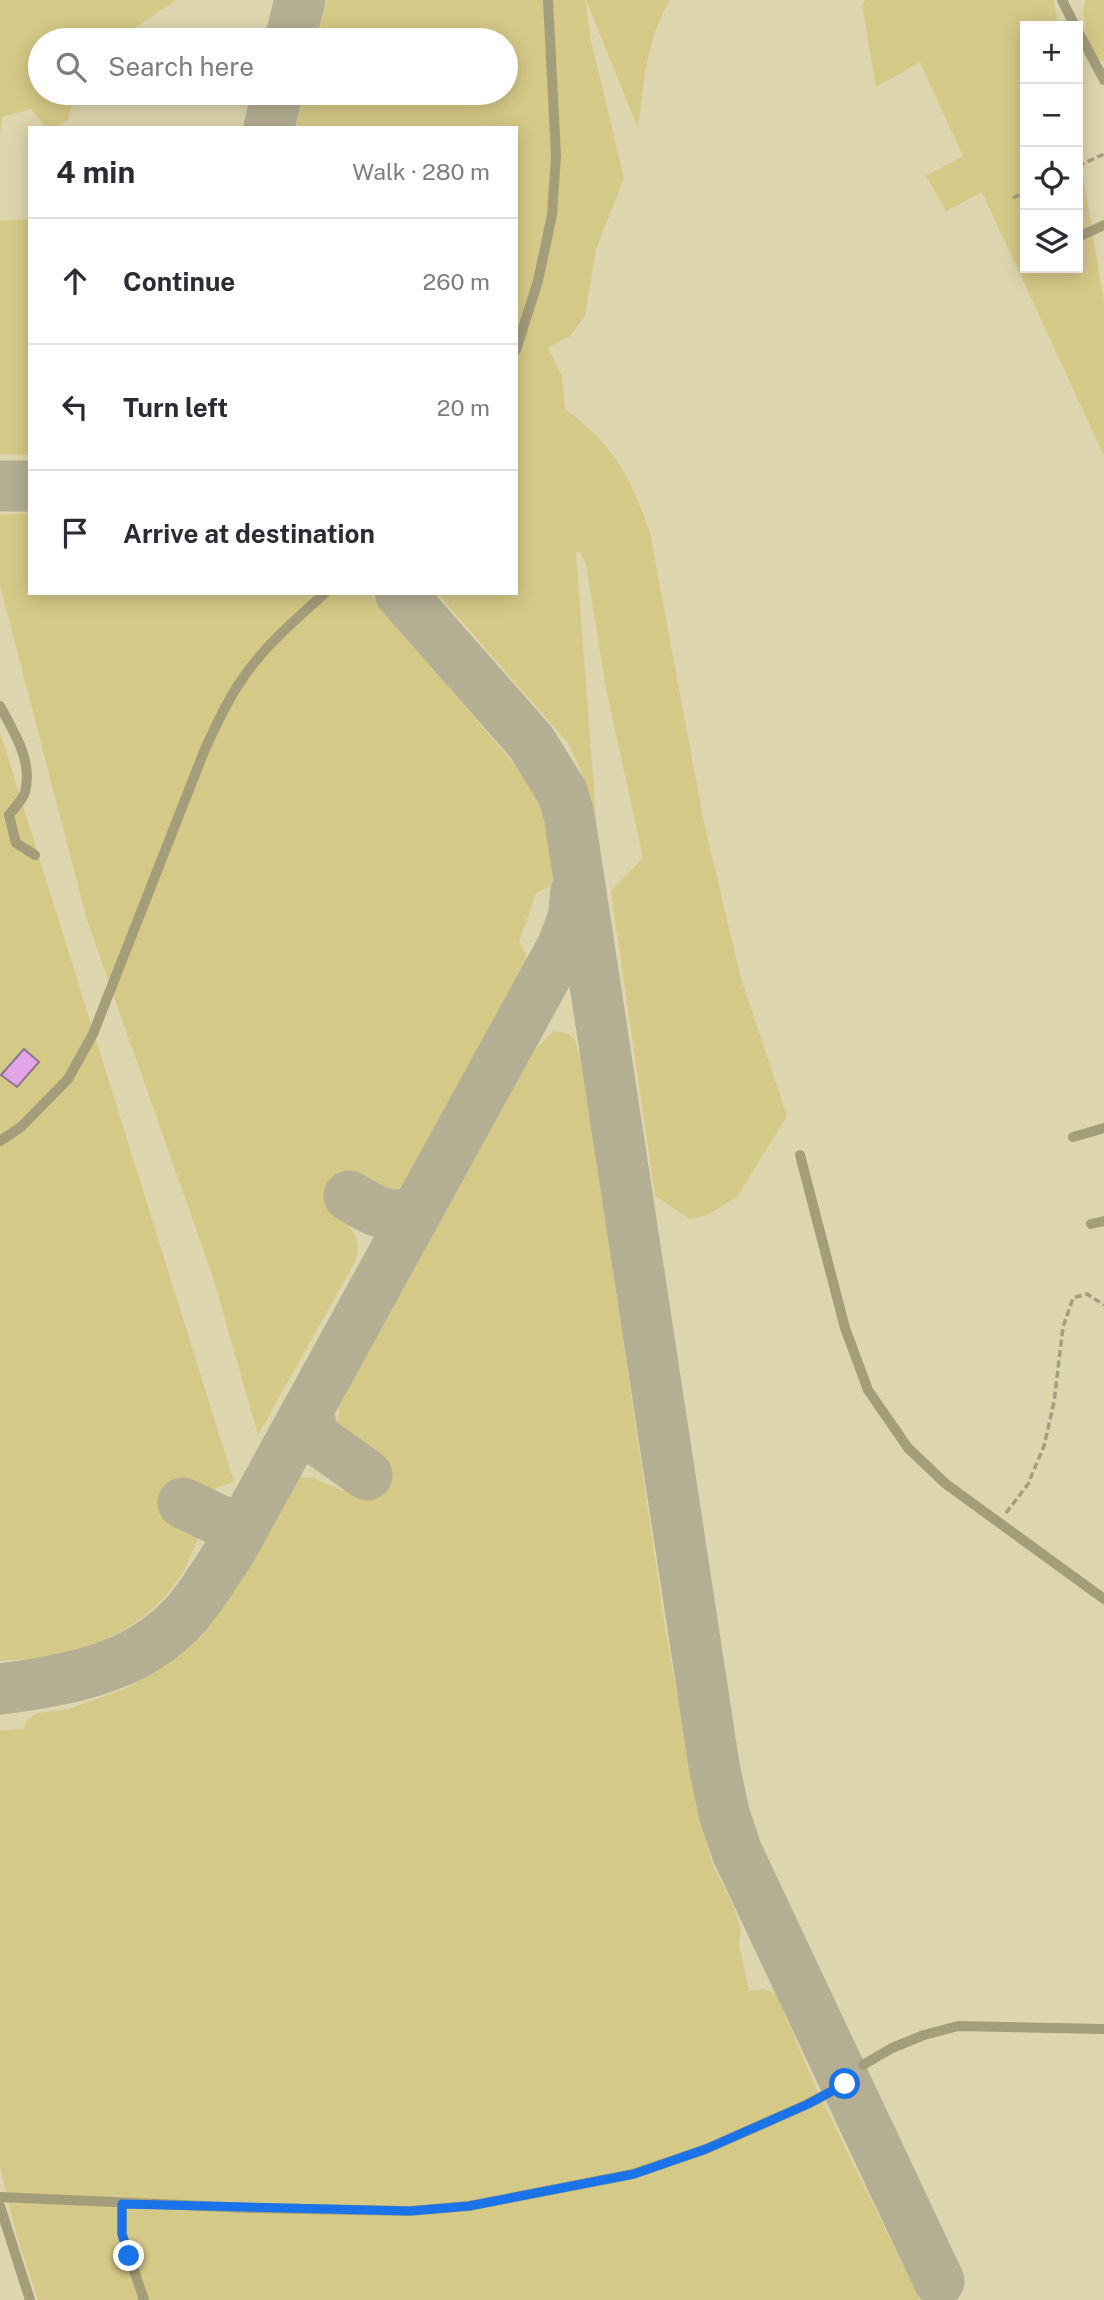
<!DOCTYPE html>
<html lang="en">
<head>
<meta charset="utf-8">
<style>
  body { margin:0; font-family:"Public Sans",sans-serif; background:#f2f2f3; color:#2b2b33 }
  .controls { position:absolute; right:21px; top:21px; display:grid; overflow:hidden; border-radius:0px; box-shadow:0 4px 18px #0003 }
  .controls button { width:63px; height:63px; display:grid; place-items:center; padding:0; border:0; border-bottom:2px solid #e1e1e2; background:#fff; color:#2b2b33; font:35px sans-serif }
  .stop { position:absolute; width:21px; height:21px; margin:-16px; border:5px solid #1a73e8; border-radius:50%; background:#fff }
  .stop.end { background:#1a73e8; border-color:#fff; box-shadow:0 2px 7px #0008 }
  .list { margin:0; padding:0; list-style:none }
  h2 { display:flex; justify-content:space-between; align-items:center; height:91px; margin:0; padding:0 28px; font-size:30px }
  h2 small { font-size:23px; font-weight:400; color:#7c7c81 }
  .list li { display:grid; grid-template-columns:46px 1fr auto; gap:21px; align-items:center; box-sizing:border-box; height:126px; padding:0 28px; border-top:2px solid #e1e1e2 }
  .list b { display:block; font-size:26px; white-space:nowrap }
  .list em { font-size:23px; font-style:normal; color:#7c7c81 }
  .icon { flex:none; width:38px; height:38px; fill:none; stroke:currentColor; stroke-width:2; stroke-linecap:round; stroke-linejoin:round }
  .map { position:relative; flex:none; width:1104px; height:2300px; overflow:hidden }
  .search { position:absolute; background:#fff; box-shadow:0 4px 18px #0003; left:28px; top:28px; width:490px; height:77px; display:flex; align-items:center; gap:18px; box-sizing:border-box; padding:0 24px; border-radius:38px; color:#7c7c81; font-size:26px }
  .panel { position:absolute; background:#fff; box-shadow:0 4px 18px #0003; left:28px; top:126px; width:490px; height:469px; border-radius:0px }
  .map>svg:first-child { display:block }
  .built { fill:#ddd5ad; fill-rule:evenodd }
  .green { fill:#d5c987 }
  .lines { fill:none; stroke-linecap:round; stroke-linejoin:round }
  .taxiway { stroke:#b4af92; stroke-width:51 }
  .building { fill:#e2a6e6; stroke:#8c758d; stroke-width:2 }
  .path { stroke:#a39e83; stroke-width:3.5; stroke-dasharray:7 3.5; stroke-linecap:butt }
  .lane { stroke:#a49d7a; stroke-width:10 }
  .route { stroke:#1a73e8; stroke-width:9 }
</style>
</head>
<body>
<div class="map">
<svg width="1104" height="2300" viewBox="0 0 1104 2300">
  <rect width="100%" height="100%" fill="#e6e0be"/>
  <!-- built -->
  <path class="built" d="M0 0H1104V2300H0ZM1025 26H1078V268H1025ZM40 40H506V93H40ZM30 128H516V593H30Z"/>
  <!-- green -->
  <path class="green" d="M0 0H176L117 40H40V93H75L68 120 54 128H46L31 109 2 117 0 139Z
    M327 0H585L591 41 624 178 596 249 585 316 570 336 548 347 562 376 565 409C615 446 630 476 650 533L703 818 741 979 787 1116 737 1197 707 1215 690 1219 655 1196 611 891 643 858 605 684 586 563 579 551 576 554 596 814 581 771 568 743 437 593H516V128H296L304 93H506V40H317Z
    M586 0H670C646 38 644 85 638 128Z
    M866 0H1054L1058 26H1025V268H1078V145L1104 302V456L982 192 946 211 926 176 963 156 920 62 876 87 862 4Z
    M1086 0H1104V62L1088 50 1083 10Z
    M30 219V455L0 454V221Z
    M30 513V593H369L530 783C544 813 560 853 551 886L536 893 519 942 526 954 524 973 405 1185C392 1192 384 1189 370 1184L348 1225C357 1236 360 1245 356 1260L258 1435 213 1277 87 920 0 585V515Z
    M0 732 234 1482 216 1488C207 1512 198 1541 187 1564 164 1611 114 1642 64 1654 44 1659 21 1659 0 1661Z
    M553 1031 566 1033 575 1039 584 1076 665 1626 695 1798 713 1866 733 1905 741 1930 739 1944 749 1991 764 1989 776 1994 816 2088 920 2300H38L16 2234 0 2166V1731L23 1729 28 1719 38 1713 69 1709 127 1688 187 1648 231 1595 288 1488 298 1477 313 1478 343 1491 368 1448 337 1425 340 1405 534 1051Z"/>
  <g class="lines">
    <!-- taxiway -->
    <path class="taxiway" d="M290 40 300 0
      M269 128 277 93
      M0 486H30
      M400 593 531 742 562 792 569 814 714 1765 724 1813 737 1852 939 2281
      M349 1196C370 1208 384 1219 408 1213
      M311 1424 315 1438 367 1475
      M183 1503 227 1524 239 1521
      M0 1689C73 1680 148 1666 195 1603 208 1586 219 1567 231 1550L562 947 573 918 576 891"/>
  </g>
  <!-- building -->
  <path class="building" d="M24 1049 39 1062 17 1087 1 1075Z"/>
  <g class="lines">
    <!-- path -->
    <path class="path" d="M1078 166 1104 154
      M1013 198 1025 192
      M1006 1513 1028 1484 1044 1446 1054 1402 1063 1327 1073 1298 1087 1294 1104 1305"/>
    <!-- lane -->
    <path class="lane" d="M1062 0 1075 26
      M1078 31 1104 80
      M1078 237 1104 225
      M516 350 538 281 552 215 556 156 548 0
      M0 706C14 733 33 760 25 792 23 800 14 808 9 815L16 843 35 855
      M1073 1137 1104 1128
      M0 1141 21 1127 68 1079 93 1034 205 749C216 726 226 702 241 681 263 647 295 620 325 593
      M800 1155 845 1328 868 1390 908 1448 946 1484 1104 1599
      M1091 1224 1104 1221
      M863 2065 892 2048 924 2035 958 2026 1104 2029
      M0 2197 249 2208 410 2211 469 2206 633 2174 706 2149 808 2104 845 2084
      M122 2204V2234L144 2300
      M0 2206 30 2300"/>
  </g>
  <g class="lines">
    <!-- route -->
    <path class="route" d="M129 2256 122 2234V2204L410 2211 469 2206 634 2174 706 2149 808 2104 845 2084"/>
  </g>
</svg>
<div class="controls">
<button>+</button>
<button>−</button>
<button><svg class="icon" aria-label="locate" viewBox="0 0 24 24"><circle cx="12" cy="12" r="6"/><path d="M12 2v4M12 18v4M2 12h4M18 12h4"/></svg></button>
<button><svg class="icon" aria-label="layers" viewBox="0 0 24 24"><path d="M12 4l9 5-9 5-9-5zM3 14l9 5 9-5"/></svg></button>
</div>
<div class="stop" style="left:845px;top:2084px"></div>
<div class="stop end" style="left:129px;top:2256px"></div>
<div class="search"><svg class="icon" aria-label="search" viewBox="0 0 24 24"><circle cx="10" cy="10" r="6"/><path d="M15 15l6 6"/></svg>Search here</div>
<section class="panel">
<h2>4 min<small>Walk · 280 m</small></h2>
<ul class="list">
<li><svg class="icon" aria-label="ahead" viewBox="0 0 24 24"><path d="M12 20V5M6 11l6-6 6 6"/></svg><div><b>Continue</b></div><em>260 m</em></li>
<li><svg class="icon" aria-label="left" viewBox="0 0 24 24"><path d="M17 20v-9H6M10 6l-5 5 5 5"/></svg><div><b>Turn left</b></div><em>20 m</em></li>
<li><svg class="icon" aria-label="arrive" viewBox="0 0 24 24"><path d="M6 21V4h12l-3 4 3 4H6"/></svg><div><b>Arrive at destination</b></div></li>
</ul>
</section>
</div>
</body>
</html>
